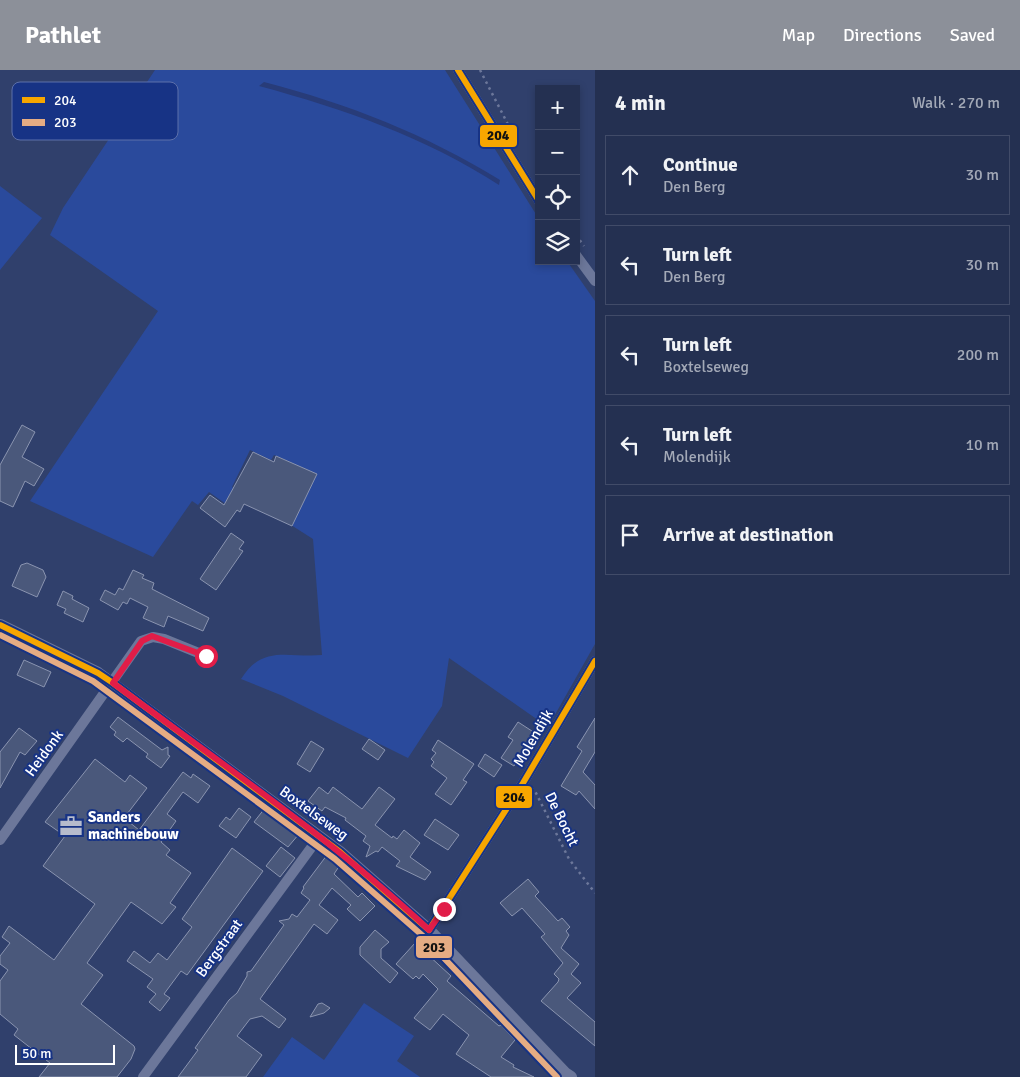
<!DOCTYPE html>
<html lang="en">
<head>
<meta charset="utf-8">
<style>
  body { margin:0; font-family:Signika,sans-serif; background:#303c5b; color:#f1f3f6 }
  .controls { position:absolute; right:15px; top:15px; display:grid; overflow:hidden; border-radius:0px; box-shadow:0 2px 8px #0003 }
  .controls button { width:45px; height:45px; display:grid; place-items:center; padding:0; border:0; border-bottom:1px solid #414b68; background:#243051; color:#f1f3f6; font:25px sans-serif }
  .scale { position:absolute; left:15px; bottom:12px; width:100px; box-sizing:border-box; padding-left:5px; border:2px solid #fff; border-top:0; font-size:14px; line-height:18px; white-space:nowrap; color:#fff; -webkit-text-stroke:4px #173385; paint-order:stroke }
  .stop { position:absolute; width:15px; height:15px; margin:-11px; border:4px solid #e11d48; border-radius:50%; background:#fff }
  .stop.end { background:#e11d48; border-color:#fff; box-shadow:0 1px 5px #0008 }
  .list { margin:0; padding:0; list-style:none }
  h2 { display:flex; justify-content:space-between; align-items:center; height:65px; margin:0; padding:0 20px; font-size:21px }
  h2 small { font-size:16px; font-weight:400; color:#a3a9b7 }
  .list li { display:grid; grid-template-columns:32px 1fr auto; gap:15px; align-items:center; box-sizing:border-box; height:80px; margin:0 10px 10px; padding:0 10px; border:1px solid #414b68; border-radius:0px }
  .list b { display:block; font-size:19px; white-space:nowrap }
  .list p { margin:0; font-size:16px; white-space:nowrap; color:#a3a9b7 }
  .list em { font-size:16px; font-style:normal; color:#a3a9b7 }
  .icon { flex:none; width:28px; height:28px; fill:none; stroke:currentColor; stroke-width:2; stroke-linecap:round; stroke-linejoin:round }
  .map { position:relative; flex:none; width:595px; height:1007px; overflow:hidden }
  header { display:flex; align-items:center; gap:30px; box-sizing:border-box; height:70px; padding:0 25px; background:#8c9099; color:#fff }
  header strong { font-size:24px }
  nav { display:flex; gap:28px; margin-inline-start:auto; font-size:18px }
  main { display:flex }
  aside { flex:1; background:#243051 }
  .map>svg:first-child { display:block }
  .green { fill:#2a4a9c }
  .water { fill:#283c79 }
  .building { fill:#4a587b; stroke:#8a94b0 }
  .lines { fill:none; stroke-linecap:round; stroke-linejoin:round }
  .path { stroke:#6c779a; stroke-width:2.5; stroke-dasharray:2.5 4; stroke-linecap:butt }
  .minor { stroke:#6c779a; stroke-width:10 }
  .tertiary { stroke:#6c779a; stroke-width:12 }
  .bus-1-casing { stroke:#173385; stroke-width:10 }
  .bus-2-casing { stroke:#173385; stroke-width:10 }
  .bus-1 { stroke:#f7a600; stroke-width:6 }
  .bus-2 { stroke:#e5ac83; stroke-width:6 }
  .route { stroke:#e11d48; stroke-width:6 }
  .labels { text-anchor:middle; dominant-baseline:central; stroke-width:4; stroke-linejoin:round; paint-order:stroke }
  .street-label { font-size:15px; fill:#fff; stroke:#173385 }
  .poi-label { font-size:15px; font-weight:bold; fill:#fff; stroke:#173385; text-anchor:start }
  .key { fill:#173385; stroke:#5d70aa; stroke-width:1 }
  .key-label { font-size:14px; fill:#fff }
  .line-badge { stroke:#173385; stroke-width:2 }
  .pale-badge-label { font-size:14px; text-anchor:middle; font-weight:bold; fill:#111 }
</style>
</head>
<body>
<header>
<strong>Pathlet</strong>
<nav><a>Map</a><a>Directions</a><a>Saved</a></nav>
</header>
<main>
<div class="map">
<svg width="595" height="1007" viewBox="0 0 595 1007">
  <rect width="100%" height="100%" fill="#30406c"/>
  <!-- green -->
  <path class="green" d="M155 0H445L539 149V191H567L595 231V574L548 657 449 588 442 636 408 688 283 626 241 609C263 574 287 588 322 585L313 469 291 455 314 403 274 385 271 390 250 380 232 417 237 421 226 434 209 422 198 435 192 431 153 487 30 431 158 241 50 165 63 138Z
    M0 116 42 148 0 200Z
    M364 933 414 966 397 991 420 1007H263L292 967 324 990Z"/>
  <!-- water -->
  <path class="water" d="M264 12C349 34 425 64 500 110L499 115C425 67 344 39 259 16Z"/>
  <!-- building -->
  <path class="building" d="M22 355 35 362 22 387 44 399 34 416 25 411 13 437 0 431V395Z
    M253 382 274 392 276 386 317 404 292 456 244 434 240 442 237 440 225 457 200 438 210 425 224 435Z
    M231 463 244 472 239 479 243 481 216 520 200 509Z
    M27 493 43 500 46 507 37 527 12 516 21 495Z
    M133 500 144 505 142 508 154 513 152 519 209 548 203 561 168 546 164 557 143 548 148 537 130 528 127 534 123 532 118 540 100 530 105 520 115 525 119 518 123 520Z
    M63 521 73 526 72 529 89 538 83 552 64 543 66 539 57 535Z
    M24 590 51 602 44 617 17 605Z
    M118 647 162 680 168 677V685L170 686 161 698 146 687 148 684 127 668 123 672 114 665 116 662 110 657Z
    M595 648V682L583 702 595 715V739L579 721 576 725 561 716 582 681 577 677Z
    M518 652 535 663 514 696 501 688 513 670 508 667Z
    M19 658 37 671 25 685 20 682 0 718V682Z
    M369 669 385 680 378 690 362 679Z
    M438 670 474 694 463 710 467 712 451 735 435 724 447 708 431 696 434 692 431 689 436 683 432 680Z
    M311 671 324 679 310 702 297 694Z
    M485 684 502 695 494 707 478 696Z
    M95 689 125 712 130 705 147 718 124 748 139 760 183 702 191 708 193 704 210 716 198 733 183 722 167 744 176 751 161 772 170 780 166 785 191 803 170 833 176 837 162 854 131 832 87 893 103 905 81 934 134 976 135 979 131 989 117 1007H39L50 993 14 965 18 959 0 944V911L8 900 0 894V886L10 873 2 867 9 856 54 890 95 834 43 796 65 766 45 752Z
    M319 717 328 724 333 717 362 739 379 717 395 729 375 755 392 768 393 766 397 769 404 760 420 773 410 787 431 802 425 810 396 796 400 791 382 777 378 782 376 781 366 787 370 776 363 771 366 766 345 750 346 748 325 737 322 741 308 731Z
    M239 738 251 747 236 768 219 756 226 747 230 750Z
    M265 738 299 764 288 777 254 752Z
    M435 749 459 765 448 780 424 765Z
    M281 777 295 788 280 807 266 796Z
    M232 778 263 801 187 905 181 901 164 924 170 928 160 941 149 932 156 924 147 917 153 909 127 891 134 881 150 893 158 883 167 890 192 857 182 849Z
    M327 785 340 795 334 804 358 827 362 823 375 836 360 851 347 839 351 835 332 818 319 835 338 850 327 864 314 854 260 929 286 949 279 958 262 946 250 949 237 966 262 985 246 1007H178L198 980 195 978 229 930 237 923 247 906V902L251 901 284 855 279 851 289 849 292 844 297 847 310 830 301 823 304 818 303 817Z
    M528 809 539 822 535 826 558 851 562 848 570 857 566 861 569 865 561 878 579 894 571 904 581 913 567 928 595 952V976L541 931 558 912 559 909 554 904 563 893 541 867 545 864 522 838 512 846 500 833Z
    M375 860 389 872 381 879V888L398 903 390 913 360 885V877Z
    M415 873 451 906 447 911 499 956 501 955 515 970 501 987 514 995 513 997 534 1007H491L456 984 469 965 443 944 430 960 414 948 438 919 423 904 419 909 416 906 413 909 396 894Z
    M322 933 330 938 324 943 310 947 318 934Z"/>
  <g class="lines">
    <!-- path -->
    <path class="path" d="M480 0 515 68
      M576 165 584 176
      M531 718 535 721 569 789 595 823"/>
    <!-- minor -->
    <path class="minor" d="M458 0 539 131
      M576 185 595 211
      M0 770 141 571 153 567 164 569 206 586
      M429 860 523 713 595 591
      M143 1007 319 767"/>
    <!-- tertiary -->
    <path class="tertiary" d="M0 555 98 603 340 782 429 860 565 1003 571 1007"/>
    <defs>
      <path id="bus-1" d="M458 0 539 131
        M0 555 98 603 113 613 340 782 429 860
        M429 860 523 713 595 591"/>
      <path id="bus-2" d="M0 565 93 611 335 789 423 866 557 1007"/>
    </defs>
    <!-- bus-1 casing -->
    <use href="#bus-1" class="bus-1-casing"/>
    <!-- bus-2 casing -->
    <use href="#bus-2" class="bus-2-casing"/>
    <!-- bus-1 -->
    <use href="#bus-1" class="bus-1"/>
    <!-- bus-2 -->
    <use href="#bus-2" class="bus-2"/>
  </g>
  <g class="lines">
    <!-- route -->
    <path class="route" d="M206 586 152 566 142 571 113 613C220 693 332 769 429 860L444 839"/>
  </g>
  <!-- icons -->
  <defs>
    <symbol id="office-bare" viewBox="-9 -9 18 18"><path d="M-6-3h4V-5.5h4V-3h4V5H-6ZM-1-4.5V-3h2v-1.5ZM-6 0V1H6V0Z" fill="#b7bccc" stroke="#173385" stroke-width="2.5" paint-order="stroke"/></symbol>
  </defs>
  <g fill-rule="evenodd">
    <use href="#office-bare" x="55" y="740" width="32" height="32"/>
  </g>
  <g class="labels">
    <!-- street labels -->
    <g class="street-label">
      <text transform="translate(533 668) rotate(-60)">Molendijk</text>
      <text transform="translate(44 683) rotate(-54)">Heidonk</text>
      <text transform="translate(314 743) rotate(36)">Boxtelseweg</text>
      <text transform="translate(562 749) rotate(64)">De Bocht</text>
      <text transform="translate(219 878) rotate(-54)">Bergstraat</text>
    </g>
    <!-- poi labels -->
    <g class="poi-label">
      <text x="88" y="747">Sanders<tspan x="88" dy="17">machinebouw</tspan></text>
    </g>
  </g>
  <!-- legend -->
  <rect x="12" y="12" width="166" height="58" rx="8" class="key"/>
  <rect x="22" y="27" width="23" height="6" fill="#f7a600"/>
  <rect x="22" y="49" width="23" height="7" fill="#e5ac83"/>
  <g class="key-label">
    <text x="54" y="35">204</text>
    <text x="54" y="57">203</text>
  </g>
  <g class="line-badge">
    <rect x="479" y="54" width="39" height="24" rx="5" fill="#f7a600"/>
    <rect x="495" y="715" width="38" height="24" rx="5" fill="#f7a600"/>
    <rect x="415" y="865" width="38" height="24" rx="5" fill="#e5ac83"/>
  </g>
  <g class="pale-badge-label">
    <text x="498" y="70">204</text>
    <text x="514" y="732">204</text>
    <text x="434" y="882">203</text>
  </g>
</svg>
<div class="controls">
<button>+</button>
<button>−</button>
<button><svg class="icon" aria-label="locate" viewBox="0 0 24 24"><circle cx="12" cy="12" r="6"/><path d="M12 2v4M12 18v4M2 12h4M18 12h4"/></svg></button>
<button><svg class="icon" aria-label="layers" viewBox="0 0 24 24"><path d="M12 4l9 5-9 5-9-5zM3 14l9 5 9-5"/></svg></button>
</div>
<div class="scale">50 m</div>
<div class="stop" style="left:206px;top:586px"></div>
<div class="stop end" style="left:444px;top:839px"></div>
</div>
<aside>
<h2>4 min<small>Walk · 270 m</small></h2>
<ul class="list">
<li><svg class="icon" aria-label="ahead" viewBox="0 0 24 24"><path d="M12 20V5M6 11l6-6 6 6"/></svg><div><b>Continue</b><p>Den Berg</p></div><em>30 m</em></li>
<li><svg class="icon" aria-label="left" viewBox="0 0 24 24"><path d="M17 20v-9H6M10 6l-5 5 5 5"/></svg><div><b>Turn left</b><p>Den Berg</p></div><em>30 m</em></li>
<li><svg class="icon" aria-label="left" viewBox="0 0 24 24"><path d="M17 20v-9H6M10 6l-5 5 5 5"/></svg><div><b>Turn left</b><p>Boxtelseweg</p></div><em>200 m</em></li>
<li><svg class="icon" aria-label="left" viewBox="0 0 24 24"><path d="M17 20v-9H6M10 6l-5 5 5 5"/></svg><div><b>Turn left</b><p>Molendijk</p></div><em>10 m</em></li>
<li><svg class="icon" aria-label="arrive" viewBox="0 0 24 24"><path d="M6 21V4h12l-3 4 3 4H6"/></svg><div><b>Arrive at destination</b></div></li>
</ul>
</aside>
</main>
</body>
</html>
